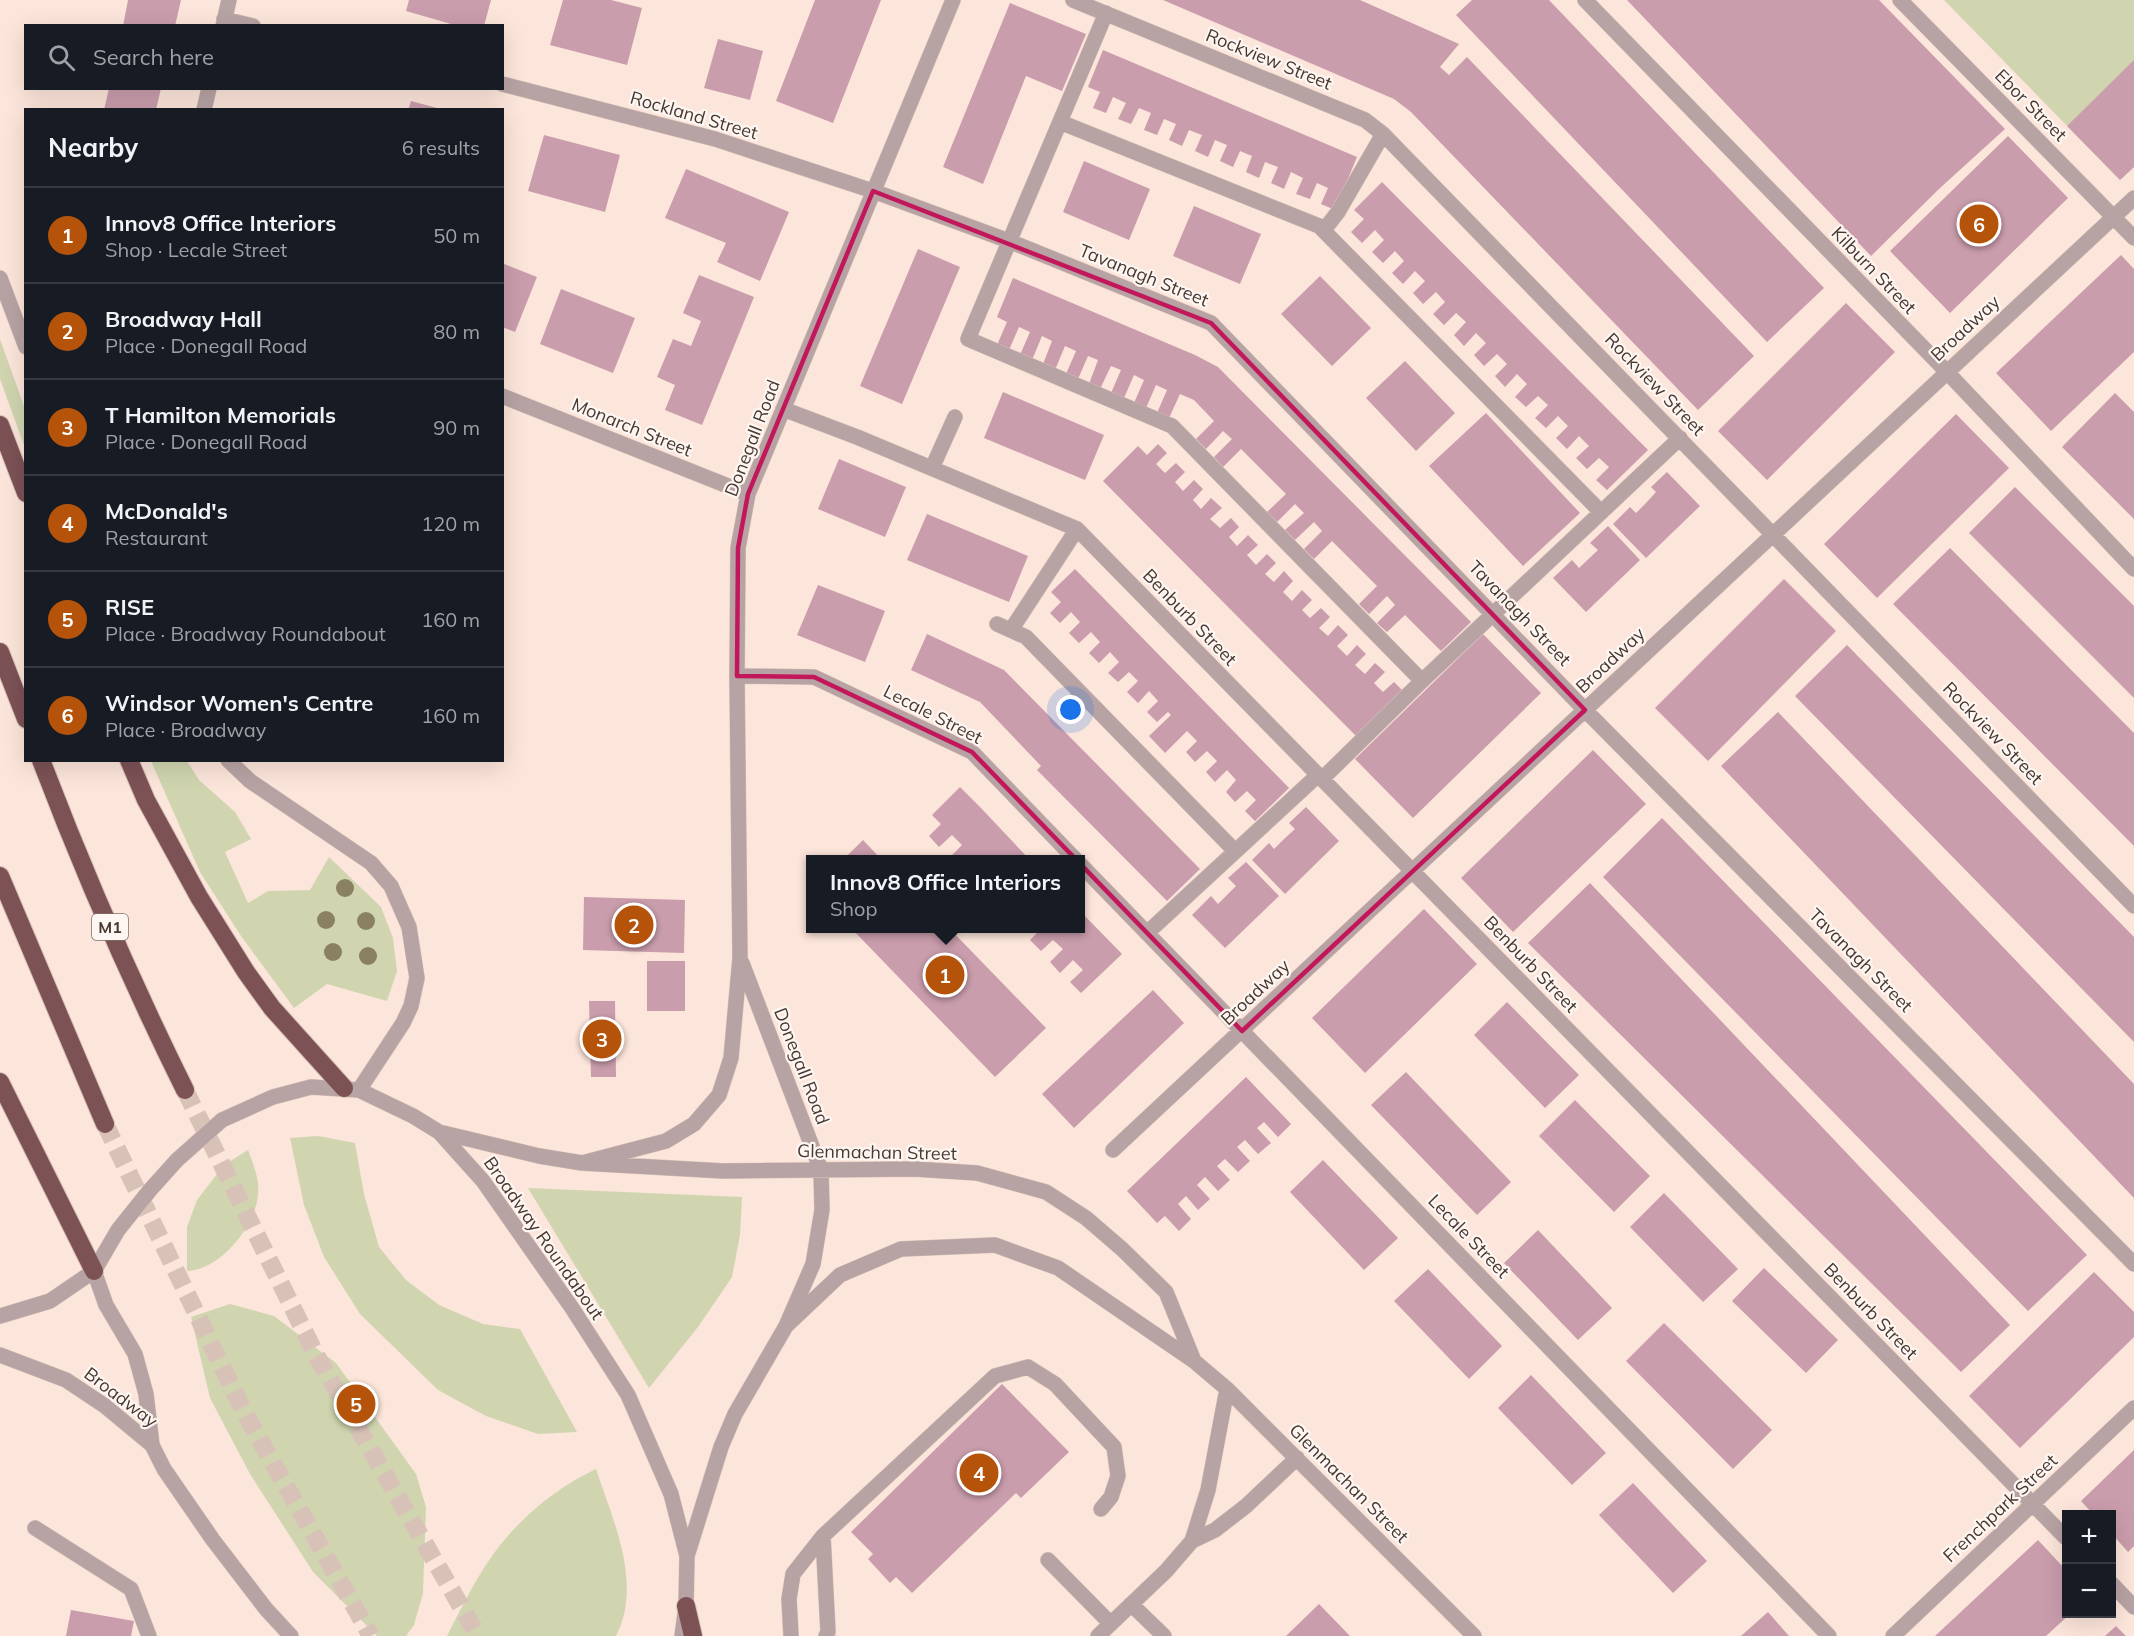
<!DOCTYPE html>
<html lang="en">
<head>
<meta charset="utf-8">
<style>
  body { margin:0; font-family:Mulish,sans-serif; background:#20242c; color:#f1f3f6 }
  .controls { position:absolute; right:18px; bottom:18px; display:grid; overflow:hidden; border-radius:0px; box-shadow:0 6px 24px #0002 }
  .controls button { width:54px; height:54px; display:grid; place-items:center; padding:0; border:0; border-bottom:2px solid #363941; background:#171b24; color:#f1f3f6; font:30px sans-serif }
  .you { position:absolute; left:1071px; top:710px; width:21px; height:21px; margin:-15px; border:4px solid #fff; border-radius:50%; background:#1a73e8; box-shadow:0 0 0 9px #1a73e833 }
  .badge { display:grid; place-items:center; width:39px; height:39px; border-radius:50%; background:#b45309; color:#fff; font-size:20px; font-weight:700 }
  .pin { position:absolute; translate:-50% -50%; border:3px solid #fff; box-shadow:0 2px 6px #0006 }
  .popup { position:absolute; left:806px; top:855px; width:279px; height:78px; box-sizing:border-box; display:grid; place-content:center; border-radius:0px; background:#171b24; filter:drop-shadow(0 2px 4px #0005); font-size:20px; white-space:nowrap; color:#9ea1a6 }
  .popup b { font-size:22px; color:#f1f3f6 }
  .popup::after { content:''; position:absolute; left:50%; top:100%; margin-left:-12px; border:12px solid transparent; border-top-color:#171b24 }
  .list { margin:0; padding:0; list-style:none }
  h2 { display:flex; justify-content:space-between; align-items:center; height:78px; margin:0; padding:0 24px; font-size:26px }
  h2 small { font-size:20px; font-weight:400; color:#9ea1a6 }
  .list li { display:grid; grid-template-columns:39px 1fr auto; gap:18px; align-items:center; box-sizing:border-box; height:96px; padding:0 24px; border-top:2px solid #363941 }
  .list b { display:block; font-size:22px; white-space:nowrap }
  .list p { margin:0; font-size:20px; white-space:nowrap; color:#9ea1a6 }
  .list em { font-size:20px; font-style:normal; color:#9ea1a6 }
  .icon { flex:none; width:33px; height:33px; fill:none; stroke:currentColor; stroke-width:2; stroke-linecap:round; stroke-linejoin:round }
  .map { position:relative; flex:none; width:2134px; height:1636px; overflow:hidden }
  .search { position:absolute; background:#171b24; box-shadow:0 6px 24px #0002; left:24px; top:24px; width:480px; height:66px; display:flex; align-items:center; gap:15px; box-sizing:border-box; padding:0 21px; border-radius:0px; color:#9ea1a6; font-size:22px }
  .panel { position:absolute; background:#171b24; box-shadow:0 6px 24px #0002; left:24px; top:108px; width:480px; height:654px; border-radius:0px }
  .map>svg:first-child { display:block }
  .green { fill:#d0d5b0 }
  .building { fill:#ca9dac }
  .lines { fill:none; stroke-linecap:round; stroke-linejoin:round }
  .highway-tunnel { stroke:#d8c2b8; stroke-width:18; stroke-dasharray:18 9; stroke-linecap:butt }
  .minor-casing { stroke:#d8c2b8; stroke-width:16 }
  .highway-casing { stroke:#d8c2b8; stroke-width:20 }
  .minor { stroke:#b8a3a4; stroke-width:15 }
  .highway { stroke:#7c5255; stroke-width:18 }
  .tree { fill:#8a8162 }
  .marked { fill:none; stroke:#c2185b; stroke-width:4.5; stroke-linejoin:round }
  .labels { text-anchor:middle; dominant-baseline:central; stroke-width:4.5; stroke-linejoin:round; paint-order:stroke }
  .shield { fill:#fef6f2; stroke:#7e716a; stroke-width:1.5 }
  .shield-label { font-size:16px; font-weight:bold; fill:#473830 }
  .street-label { font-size:18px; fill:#473830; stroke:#fef6f2 }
</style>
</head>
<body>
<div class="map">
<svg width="2134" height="1636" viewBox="0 0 2134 1636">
  <rect width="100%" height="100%" fill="#fce5da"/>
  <!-- green -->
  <path class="green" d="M1944 0H2134V167L2120 180Z
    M0 339 25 409V448L0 379Z
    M151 761H187L199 780 235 812 251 839 225 852 248 903 268 891 310 890 329 857 381 907 393 938 397 971 387 1001 327 984 294 1008 241 936 200 872Z
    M318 1136 355 1143 364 1194 379 1247 406 1280 439 1305 483 1324 520 1329 577 1432 538 1434 486 1416 438 1390 360 1314 324 1257 304 1205 290 1138Z
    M248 1150C253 1164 260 1179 258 1195 255 1227 220 1270 187 1271V1227L197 1200 224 1165Z
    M528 1188 742 1197 740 1235 732 1277 698 1327 649 1388Z
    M230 1304 274 1316 336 1363 416 1474 426 1507 423 1593 414 1625 406 1636H377L313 1572 250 1474 210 1398 191 1317Z
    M596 1469C613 1521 643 1583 616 1636H447C463 1605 479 1571 501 1544 527 1512 560 1486 596 1469Z"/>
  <!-- building -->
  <path class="building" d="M128 0H181L175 26H123Z
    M409 0H491L484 26H458L406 11Z
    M563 0H611L642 8 627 65 550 45Z
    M815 0H881L833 123 776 101Z
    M1163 0H1360L1459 44 1440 67 1449 75 1467 57 1754 356 1698 410 1411 112 1394 99Z
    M1472 0H1549L1824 288 1767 342 1456 15Z
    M1627 0H1879L2005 129 1940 188 1871 256Z
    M1010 3 1086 34 1062 91 1026 76 983 184 943 167Z
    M718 39 763 51 750 100 704 88Z
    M1103 50 1357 157 1335 210 1321 204 1328 188 1317 183 1310 199 1296 194 1303 178 1291 172 1284 189 1271 183 1278 167 1265 162 1259 178 1246 172 1252 156 1240 151 1233 167 1220 161 1227 145 1215 140 1208 157 1195 151 1202 135 1189 130 1182 146 1169 140 1176 124 1164 119 1157 135 1144 130 1151 113 1139 108 1131 124 1118 119 1126 103 1113 97 1106 113 1093 108 1100 92 1088 87Z
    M2134 60V167L2120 180 2067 126Z
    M109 88H161L156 110H104Z
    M411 101 441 109V110H408Z
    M544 135 620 155 605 212 528 191Z
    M2008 136 2068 198 1950 313 1890 251Z
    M1084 161 1150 189 1129 240 1063 212Z
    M686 169 789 212 760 281 717 262 726 243 665 218Z
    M1382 182 1648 450 1607 490 1596 480 1609 467 1599 458 1587 469 1576 458 1589 446 1579 436 1567 449 1556 438 1568 426 1558 416 1546 428 1535 418 1548 405 1538 396 1526 407 1515 397 1527 384 1517 374 1505 387 1495 376 1507 364 1497 354 1484 366 1474 355 1486 343 1476 333 1464 346 1454 335 1466 322 1456 313 1444 325 1433 314 1445 302 1436 292 1423 304 1413 293 1425 281 1415 271 1403 284 1392 273 1404 261 1395 251 1383 263 1372 252 1384 240 1375 230 1362 243 1351 232 1364 219 1354 210Z
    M1194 206 1261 234 1240 284 1173 256Z
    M918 249 960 267 902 404 860 386Z
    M2121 255 2134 269V352L2051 431 1996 373Z
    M502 263 537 277 515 332 502 327Z
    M699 275 754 297 702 425 665 410 675 385 657 377 673 339 691 346 701 321 683 313Z
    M1320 276 1371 328 1332 366 1281 314Z
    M1013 278 1195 355 1218 367 1471 622 1441 651 1405 615 1387 632 1377 623 1395 605 1387 596 1369 614 1359 604 1377 586 1332 541 1314 559 1304 549 1322 531 1314 522 1295 540 1285 530 1304 513 1295 504 1277 522 1267 512 1286 494 1241 449 1223 467 1214 457 1232 439 1223 431 1206 449 1196 439 1214 421 1194 400 1180 394 1169 418 1157 413 1167 390 1156 385 1146 408 1134 403 1144 380 1134 375 1124 398 1111 393 1121 370 1111 366 1100 389 1089 384 1098 360 1088 356 1078 379 1066 374 1076 351 1065 346 1055 370 1043 364 1052 341 1042 336 1032 360 1020 355 1030 332 1019 327 1009 350 997 345 1007 322 997 317Z
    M561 289 635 318 613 373 540 344Z
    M1846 303 1895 352 1767 480 1718 431Z
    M1405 361 1455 413 1416 451 1366 398Z
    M1003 392 1104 435 1085 480 984 438Z
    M2115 393 2134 412V519L2062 447Z
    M1486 413 1580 513 1523 566 1429 466Z
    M1956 414 2009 468 1877 598 1824 544Z
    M1158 444 1167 453 1156 464 1165 473 1176 463 1185 472 1175 482 1183 491 1194 480 1203 489 1193 500 1201 509 1211 498 1222 508 1210 519 1220 528 1231 518 1239 527 1229 537 1237 546 1248 535 1258 545 1247 555 1256 565 1267 554 1276 563 1265 574 1274 582 1284 571 1293 581 1283 592 1292 601 1302 590 1312 600 1302 610 1310 618 1321 608 1330 617 1319 628 1328 636 1338 625 1348 635 1337 646 1347 656 1357 645 1366 654 1355 665 1365 674 1375 663 1385 672 1374 683 1383 692 1394 682 1402 690 1356 736 1103 481 1138 446 1147 455Z
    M839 459 906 487 885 537 818 509Z
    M1667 472 1700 506 1646 558 1613 524 1630 507 1636 513 1646 503 1656 492 1651 487Z
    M2015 487 2134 606V698L1969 533Z
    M927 514 1028 556 1009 602 907 560Z
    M1608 526 1640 560 1586 612 1553 578 1572 560 1579 568 1598 550 1590 543Z
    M1950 548 2134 733V846L1893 604Z
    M1075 569 1289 788 1255 821 1245 811 1256 800 1247 791 1235 802 1226 792 1236 780 1227 770 1215 782 1206 772 1217 761 1207 751 1195 762 1186 752 1197 741 1187 731 1165 753 1149 736 1171 715 1168 712 1157 722 1147 712 1158 701 1149 691 1138 703 1127 692 1138 681 1129 672 1118 682 1108 673 1119 662 1110 652 1099 663 1089 653 1100 642 1091 632 1079 643 1069 633 1080 622 1071 612 1060 623 1050 613 1061 602 1051 592Z
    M1784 579 1836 631 1708 761 1655 708Z
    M818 585 885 611 865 662 797 635Z
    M927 634 1004 670 1200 869 1167 901 1037 770 1041 766 980 702 911 670Z
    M1483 634 1541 693 1413 818 1355 759Z
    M1847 645 2134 937V1042L1795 696Z
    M1778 712 2134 1084V1198L1721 766Z
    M1593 750 1646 804 1513 932 1461 878Z
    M960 787 981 808 1030 860H975L972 856 969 860H952L950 857 962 845 952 835 939 847 929 836 941 824 932 815Z
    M1306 807 1339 841 1285 894 1252 860 1269 843 1274 849 1284 839 1295 829 1289 823Z
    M1662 818 2087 1255 2028 1311 1603 877Z
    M863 840 882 860H843Z
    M1246 862 1279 896 1225 948 1192 915 1211 896 1218 904 1236 886 1228 878Z
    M1590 883 2010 1325 1961 1372 1528 943Z
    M584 897 685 900 684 953 583 950Z
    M1424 909 1477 964 1365 1073 1312 1018Z
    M1080 911 1122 954 1081 993 1070 982 1083 970 1073 960 1060 973 1050 962 1063 949 1053 940 1041 951 1030 940 1042 928H1080Z
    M851 928H949L1046 1028 995 1077Z
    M647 961H685V1011H647Z
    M1153 990 1184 1023 1074 1128 1042 1094Z
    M589 1001H615L616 1077H591Z
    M1507 1002 1579 1075 1545 1108 1474 1035Z
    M1406 1072 1511 1182 1477 1215 1371 1105Z
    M1246 1077 1291 1124 1278 1137 1264 1122 1257 1128 1271 1143 1258 1154 1245 1140 1237 1147 1250 1161 1238 1172 1225 1159 1217 1166 1230 1180 1218 1191 1205 1177 1197 1185 1210 1199 1198 1210 1186 1196 1178 1204 1191 1219 1179 1231 1165 1216 1157 1223 1127 1191Z
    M1575 1100 1650 1176 1614 1212 1539 1136Z
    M1323 1160 1398 1238 1364 1270 1290 1192Z
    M1664 1193 1738 1269 1703 1302 1630 1227Z
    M1538 1230 1612 1308 1578 1340 1504 1263Z
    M1764 1268 1838 1340 1806 1373 1732 1301Z
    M1428 1269 1502 1346 1469 1379 1394 1301Z
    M2094 1272 2134 1312V1337L2020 1448 1969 1396Z
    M1664 1323 1772 1430 1733 1469 1626 1361Z
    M1531 1375 1606 1453 1572 1485 1498 1408Z
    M1002 1384 1069 1452 1021 1498 1016 1493 912 1593 896 1577 890 1583 868 1559 873 1554 851 1532Z
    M2134 1450V1546L2128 1552 2112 1534V1515L2093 1514 2081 1501Z
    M1633 1483 1707 1561 1673 1593 1599 1515Z
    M2038 1540 2066 1570V1614H2070L2046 1636H1935Z
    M1319 1604 1350 1636H1286Z
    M71 1610 134 1621 131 1636H66Z
    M1768 1612 1789 1636H1741Z
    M2116 1626 2126 1636H2105Z"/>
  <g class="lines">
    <!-- highway-tunnel -->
    <path class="highway-tunnel" d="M185 1090 316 1355 478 1636
      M105 1124 243 1410 371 1636"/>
    <defs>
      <path id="minor" d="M1073 0 1365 120 1383 134 2134 906
        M1585 0 1946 371 2134 569
        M1900 0 2134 238
        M1106 13 968 339 1172 426 1422 681
        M224 19 253 26
        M223 26 229 0
        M502 84 715 139 873 191 1009 241 1211 323 1585 710 2134 1264
        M204 110 209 88
        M1060 122 1319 226 1601 512
        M1324 230 1338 212 1383 134
        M0 278 26 347
        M502 396 748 494
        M783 409 857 437 1077 529 2066 1538
        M932 468 955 417
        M997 624 1026 637 1235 851
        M1011 630 1077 529
        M737 676 814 677 972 752 1076 860
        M228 760 250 781 371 863 391 886 409 927 417 978 411 1006 403 1023 359 1090
        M1322 779 1422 681 1680 438
        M1080 864 1829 1636
        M1147 933 1318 775
        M439 1132 539 1156 582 1163 723 1171 914 1169 977 1173 1046 1192 1086 1218 1122 1249 1166 1292 1194 1361
        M1113 1150 2134 198
        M582 1163 666 1141 694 1124 719 1095 731 1058 740 958 737 676 738 548 748 494 953 0
        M94 1271 106 1305 135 1354 146 1394 152 1445 164 1469 213 1540 266 1609 291 1636
        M0 1316 50 1301 94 1271 118 1230 150 1190 177 1160 222 1120 273 1097 311 1087 359 1090 413 1116 439 1132 483 1181 572 1308 628 1395 671 1494 687 1556 686 1606 682 1636
        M786 1326 840 1275 901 1249 995 1245 1058 1268 1194 1361 1227 1389 1474 1636
        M0 1355 66 1380 105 1406 152 1445
        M35 1528 131 1589 149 1636
        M1192 1541 1208 1490 1227 1389
        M687 1556 721 1447 735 1414 786 1326 813 1264 822 1210 821 1170 742 963
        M1048 1560 1111 1624
        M2112 1584 2134 1607
        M1131 1604 1164 1636
        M791 1636 789 1599 793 1574 823 1536
        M826 1636 828 1632 823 1536 995 1376 1028 1367 1055 1384 1114 1447 1118 1476 1111 1497 1101 1509
        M1098 1636 1166 1571 1192 1541 1215 1530 1246 1506 1297 1458
        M1893 1636 2134 1408"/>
      <path id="highway" d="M0 425 26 493
        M0 652 26 719
        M41 760C84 873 132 983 185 1090
        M129 760 146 800 199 897 246 972 272 1008 344 1088
        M0 876 105 1124
        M0 1082 94 1271
        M686 1606 693 1636"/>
    </defs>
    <!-- minor casing -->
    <use href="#minor" class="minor-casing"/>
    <!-- highway casing -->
    <use href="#highway" class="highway-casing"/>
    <!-- minor -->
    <use href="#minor" class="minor"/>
    <!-- highway -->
    <use href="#highway" class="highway"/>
  </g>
  <!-- trees -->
  <g class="tree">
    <circle cx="345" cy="888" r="9"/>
    <circle cx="326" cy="920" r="9"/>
    <circle cx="366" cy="921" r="9"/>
    <circle cx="333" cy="952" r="9"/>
    <circle cx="368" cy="956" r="9"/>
  </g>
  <!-- marked area -->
  <path class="marked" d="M873 191 1211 323 1585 710 1242 1031 972 752 814 677 737 676 738 548 748 494Z"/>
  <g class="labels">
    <!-- shield labels -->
    <rect class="shield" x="92" y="914" width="36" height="26" rx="4.5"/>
    <g class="shield-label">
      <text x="110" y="927">M1</text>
    </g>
    <!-- street labels -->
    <g class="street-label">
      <text transform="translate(1269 59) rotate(22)">Rockview Street</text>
      <text transform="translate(2031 105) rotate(45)">Ebor Street</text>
      <text transform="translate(694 115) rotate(16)">Rockland Street</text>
      <text transform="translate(1874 270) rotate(46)">Kilburn Street</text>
      <text transform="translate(1144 275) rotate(22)">Tavanagh Street</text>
      <text transform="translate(1965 328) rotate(-43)">Broadway</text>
      <text transform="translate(1655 384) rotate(46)">Rockview Street</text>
      <text transform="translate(632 427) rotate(22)">Monarch Street</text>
      <text transform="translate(752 438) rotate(-69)">Donegall Road</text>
      <text transform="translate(1520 613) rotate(46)">Tavanagh Street</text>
      <text transform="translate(1190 617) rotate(46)">Benburb Street</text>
      <text transform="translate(1610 660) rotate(-43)">Broadway</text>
      <text transform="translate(933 714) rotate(27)">Lecale Street</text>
      <text transform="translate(1993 733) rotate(46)">Rockview Street</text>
      <text transform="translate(1861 960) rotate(45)">Tavanagh Street</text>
      <text transform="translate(1531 964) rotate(46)">Benburb Street</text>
      <text transform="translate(1255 992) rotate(-43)">Broadway</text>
      <text transform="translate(802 1066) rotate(69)">Donegall Road</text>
      <text transform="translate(877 1152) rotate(1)">Glenmachan Street</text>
      <text transform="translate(1469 1236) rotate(46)">Lecale Street</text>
      <text transform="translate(544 1238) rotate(55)">Broadway Roundabout</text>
      <text transform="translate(1871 1311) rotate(46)">Benburb Street</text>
      <text transform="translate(121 1397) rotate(37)">Broadway</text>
      <text transform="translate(1349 1483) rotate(45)">Glenmachan Street</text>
      <text transform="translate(2000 1508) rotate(-43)">Frenchpark Street</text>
    </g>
  </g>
</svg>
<div class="controls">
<button>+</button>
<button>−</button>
</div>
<div class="you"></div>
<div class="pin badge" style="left:945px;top:975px">1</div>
<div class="popup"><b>Innov8 Office Interiors</b>Shop</div>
<div class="pin badge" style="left:634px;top:925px">2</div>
<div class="pin badge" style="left:602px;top:1039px">3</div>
<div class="pin badge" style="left:979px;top:1473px">4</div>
<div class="pin badge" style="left:356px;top:1404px">5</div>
<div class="pin badge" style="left:1979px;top:224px">6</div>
<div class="search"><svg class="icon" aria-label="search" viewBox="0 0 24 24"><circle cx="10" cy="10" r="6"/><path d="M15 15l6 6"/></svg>Search here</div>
<section class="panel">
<h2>Nearby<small>6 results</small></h2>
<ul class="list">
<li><span class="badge">1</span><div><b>Innov8 Office Interiors</b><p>Shop · Lecale Street</p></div><em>50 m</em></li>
<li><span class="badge">2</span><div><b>Broadway Hall</b><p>Place · Donegall Road</p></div><em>80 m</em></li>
<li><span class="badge">3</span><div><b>T Hamilton Memorials</b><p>Place · Donegall Road</p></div><em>90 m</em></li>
<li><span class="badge">4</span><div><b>McDonald's</b><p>Restaurant</p></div><em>120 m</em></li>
<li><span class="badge">5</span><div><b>RISE</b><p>Place · Broadway Roundabout</p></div><em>160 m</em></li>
<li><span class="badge">6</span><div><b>Windsor Women's Centre</b><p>Place · Broadway</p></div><em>160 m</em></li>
</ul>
</section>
</div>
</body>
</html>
